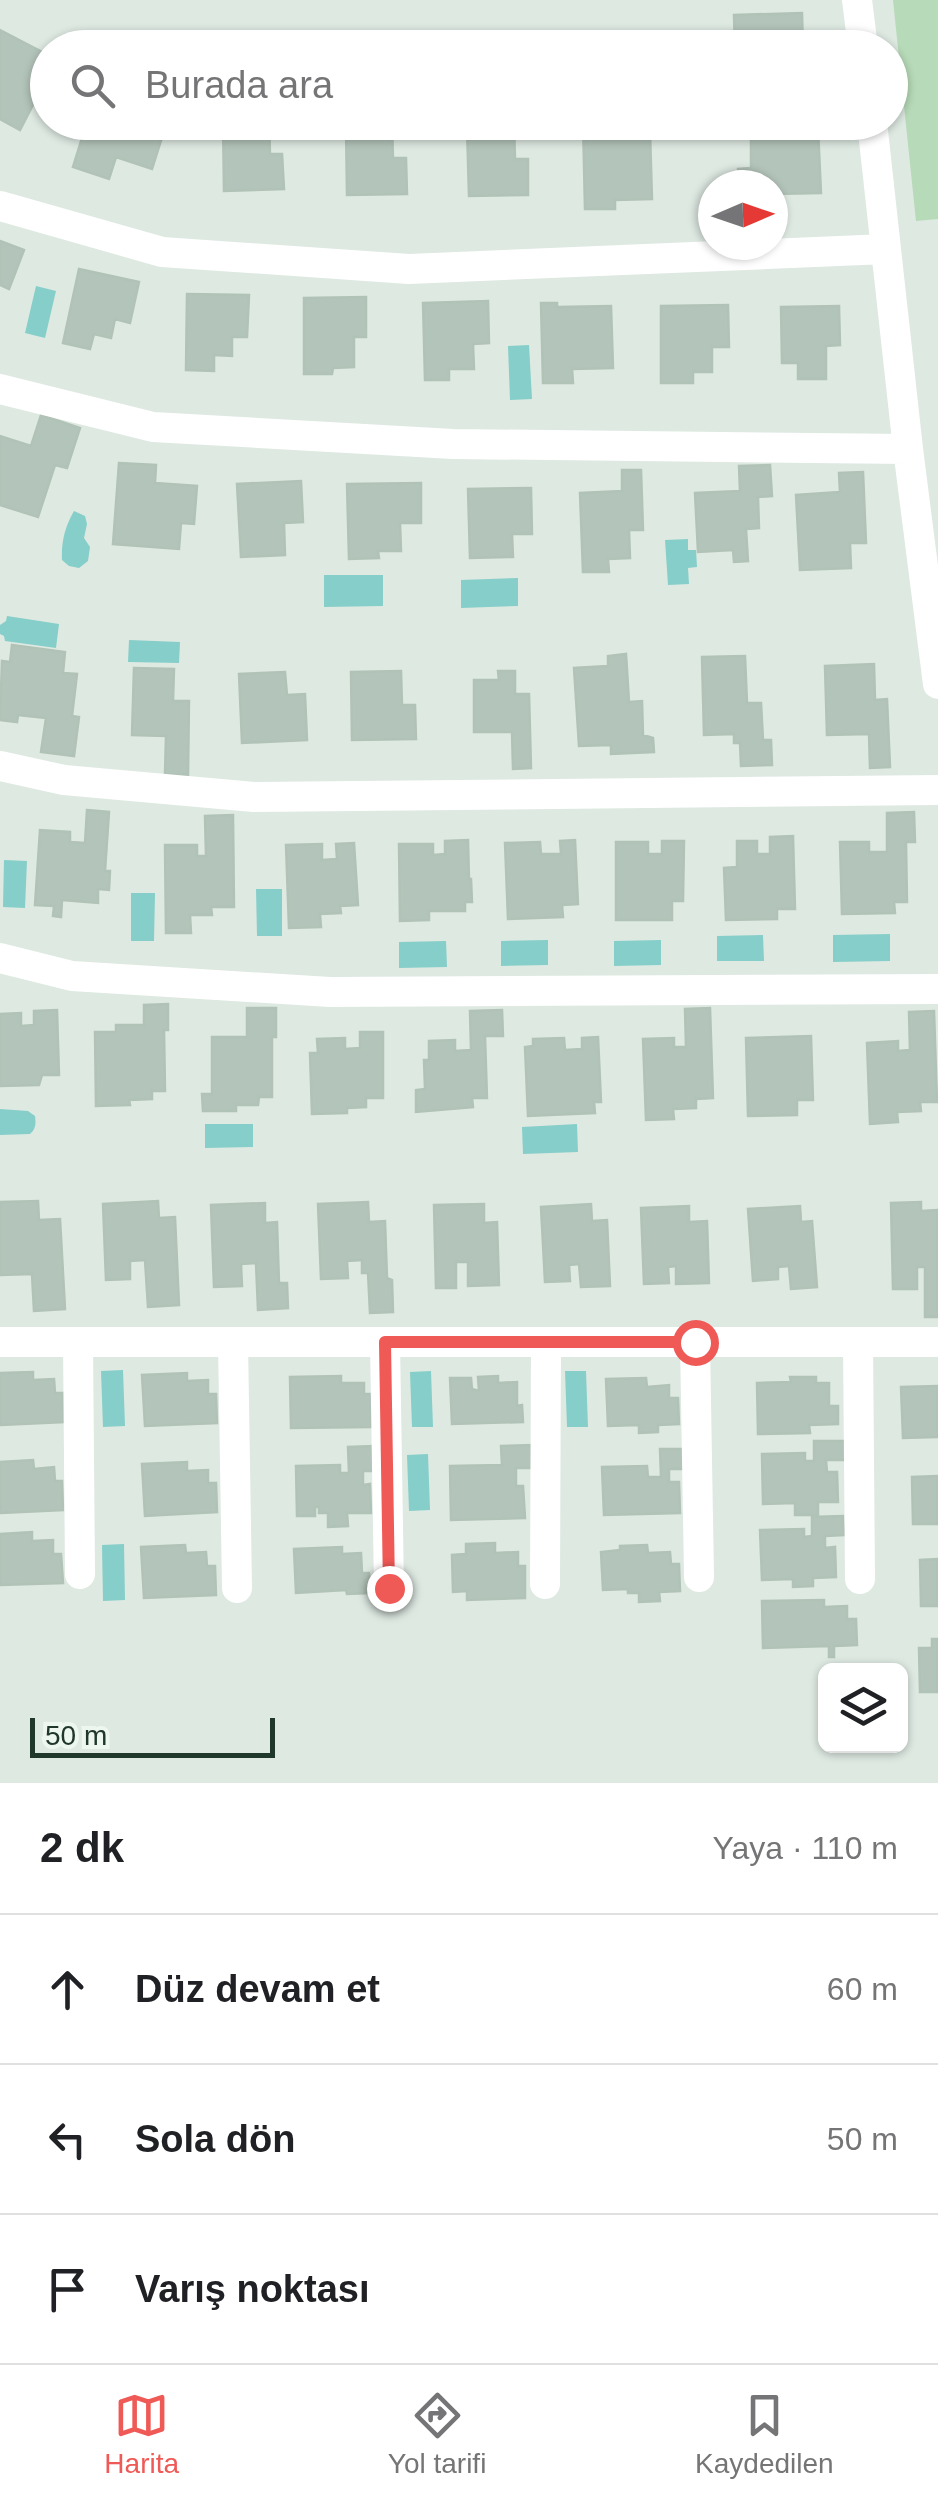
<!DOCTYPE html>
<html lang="tr">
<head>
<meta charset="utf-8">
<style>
  body { margin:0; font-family:Arial,sans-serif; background:#f2f2f2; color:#202124 }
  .controls { position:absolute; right:30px; bottom:30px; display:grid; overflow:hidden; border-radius:15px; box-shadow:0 2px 8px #0004 }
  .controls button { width:90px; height:90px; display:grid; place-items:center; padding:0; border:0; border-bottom:2px solid #e0e0e0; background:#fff; color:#202124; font:50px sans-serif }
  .compass { position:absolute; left:698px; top:170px; width:90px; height:90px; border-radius:50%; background:#fff; box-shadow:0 2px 8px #0004; rotate:88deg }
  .scale { position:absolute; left:30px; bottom:25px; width:245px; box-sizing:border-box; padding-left:10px; border:5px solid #20382c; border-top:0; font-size:28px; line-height:35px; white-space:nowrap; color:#20382c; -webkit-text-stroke:8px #eef6f0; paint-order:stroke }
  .stop { position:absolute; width:30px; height:30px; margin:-22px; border:8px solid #ef5956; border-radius:50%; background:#fff }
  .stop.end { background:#ef5956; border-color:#fff; box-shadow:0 2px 10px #0008 }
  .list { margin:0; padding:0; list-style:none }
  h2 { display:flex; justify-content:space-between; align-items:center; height:130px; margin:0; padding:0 40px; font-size:42px }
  h2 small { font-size:32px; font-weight:400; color:#757577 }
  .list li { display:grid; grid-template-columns:65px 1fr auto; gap:30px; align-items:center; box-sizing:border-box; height:150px; padding:0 40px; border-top:2px solid #e0e0e0 }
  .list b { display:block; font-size:38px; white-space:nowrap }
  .list em { font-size:32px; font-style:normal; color:#757577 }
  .icon { flex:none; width:55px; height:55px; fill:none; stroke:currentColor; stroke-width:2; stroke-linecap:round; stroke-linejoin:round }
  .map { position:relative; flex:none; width:938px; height:1783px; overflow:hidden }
  .search { position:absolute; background:#fff; box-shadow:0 2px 8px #0004; left:30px; right:30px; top:30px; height:110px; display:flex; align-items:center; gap:25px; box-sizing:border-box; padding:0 35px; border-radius:55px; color:#757577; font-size:38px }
  .sheet { height:580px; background:#fff }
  nav { display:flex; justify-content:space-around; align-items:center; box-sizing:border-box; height:140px; border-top:2px solid #e0e0e0; background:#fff; font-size:28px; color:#757577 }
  nav a { display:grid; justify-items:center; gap:5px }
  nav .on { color:#ef5956 }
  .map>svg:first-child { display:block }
  .green { fill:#b7dab8 }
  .water { fill:#86cec9 }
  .building { fill:#b3c4ba; stroke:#b1c2b7; stroke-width:2.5 }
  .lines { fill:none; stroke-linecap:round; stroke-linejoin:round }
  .minor { stroke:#fff; stroke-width:30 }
  .route { stroke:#ef5956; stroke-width:12 }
</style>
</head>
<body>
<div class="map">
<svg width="938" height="1783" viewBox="0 0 938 1783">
  <rect width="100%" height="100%" fill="#dee9e2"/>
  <!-- green -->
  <path class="green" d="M893 0H938V219L916 221Z"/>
  <!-- water -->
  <path class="water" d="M36 286 56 291 45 338 25 333Z
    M529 345 532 399 510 400 508 346Z
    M74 511 85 516 87 524 84 538 90 547 88 561 79 568 69 566 62 560C61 543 65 526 74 511Z
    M688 539V550H696L697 567 688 568 689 584 668 585 665 540Z
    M324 575H383V606L324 607Z
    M518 578V606L461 608V580Z
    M7 616 59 624 56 648 5 641 4 636 0 634V625L6 621Z
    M129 640 180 642 179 663 128 662Z
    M4 860 27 861 25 908 3 907Z
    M256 889H282V936H257Z
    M131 893H155L154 941H131Z
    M890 934V961L833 962V935Z
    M763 935 764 961H717V936Z
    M548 940V965L501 966V941Z
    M661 940V965L614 966V941Z
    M446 941 447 967 399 968V942Z
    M0 1109 28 1111 35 1116C36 1123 36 1129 30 1134L0 1135Z
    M253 1124V1147L205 1148V1124Z
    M577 1124 578 1152 523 1154 522 1127Z
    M123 1370 125 1426 103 1427 101 1371Z
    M431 1371 433 1427H412L410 1372Z
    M565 1371H586L588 1427H567Z
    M428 1454 430 1510 409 1511 407 1455Z
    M124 1544 125 1600 103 1601 102 1545Z"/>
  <!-- building -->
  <path class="building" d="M802 13 803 48H735L734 15Z
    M0 30 48 55 29 93 37 97 20 130 0 119Z
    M87 122H149L147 129 163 134 152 169 116 157 109 179 73 167Z
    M223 122H269L270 154H282L284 189 224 191Z
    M583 122H611V131L650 132 652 199 615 200V209H585Z
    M392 125 393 158H406L407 194 347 195 346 126Z
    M514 125 515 159H528V195L469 196 467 127Z
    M818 128 821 193 773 194V185H739L738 169 751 168V130Z
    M0 241 24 250 9 289 0 285Z
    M79 269 139 282 130 323 115 319 111 338 94 334 90 349 63 343Z
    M187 294 249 295 247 337H232V356L214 355V371L186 370Z
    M366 297V337H354V367L333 368 332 374H304V298Z
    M488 301 489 343 473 344 474 369H449V380H425L423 303Z
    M541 303H557V307L611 306 613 368 572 369 573 383H543Z
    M728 305 729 347H712V372H693V383H661V306Z
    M839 306 840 345 826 346V379H798V363H782L781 307Z
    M41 415 80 428 67 468 55 465 38 517 0 505V436L31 446Z
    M119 463 156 465 155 483 197 486 194 524 181 523 179 549 113 544Z
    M770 465 772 496 758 497 759 528 746 529 748 561 734 562 733 550 698 552 695 493 740 491 739 466Z
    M622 470H641L643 530H629L630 558 608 559 609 572H583L580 493 622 491Z
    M863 472 866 543H850L851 568 800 570 796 495 840 492 839 473Z
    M301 481 303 522 284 523 285 555 241 557 237 484Z
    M421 483V523H400L401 551H378L379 558 349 559 347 484Z
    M531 488 532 534H512L513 557 470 558 468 489Z
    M12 645 65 652 63 673 77 674 72 716 79 717 74 756 41 752 46 718 18 715 17 722 0 720 2 661 10 662Z
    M626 654 629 702 642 701 643 735 653 738 654 752 611 754V745L579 746 574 668 608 666V656Z
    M745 656 747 703H761L763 740H771L772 765 741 766 740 743H734V734L704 735 702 657Z
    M874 664 875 700 887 699 890 767 870 768 869 734 827 735 825 666Z
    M134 668 174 669 173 701H189L188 775 165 774 166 736 132 735Z
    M401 671 402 705H415L416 739 352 740 351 672Z
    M498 671H515V694H529L531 768 513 769 512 732H474V680H499Z
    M285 672 287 695 305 694 307 740 242 743 239 674Z
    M87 810 109 812 105 871H110L109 890 98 889V903L62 900 61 917 53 916 54 906 35 905 40 830 70 832V842L85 843Z
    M914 812 915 842H906L907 902H894L895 913 842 914 840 842H869V852H887V813Z
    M233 815 234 907H211L212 915H190L191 933H166L165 845H197V856H206L205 816Z
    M793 836 795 909H777V919L726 920 724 868 737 867V841H757V854H770V837Z
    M468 840 469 879H471L472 902H465V911H429V920L400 921 399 844H433V855L445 854V841Z
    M575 840 578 904 562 905 563 917 508 919 505 843 540 842 541 854H561L560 841Z
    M662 841H684L683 901H672V920H616V842H648V854H662Z
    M354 843 358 905 340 906 341 913 320 914 321 927 289 928 286 845 322 844V860L337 859 336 844Z
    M168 1004V1030H164L165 1091H152V1099L129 1100 130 1105 96 1106 95 1032H116V1025H144V1005Z
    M247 1008H276V1037H272V1097H259L258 1105H236V1111H203L202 1094H212V1037H247Z
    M710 1008 713 1098 696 1099V1108L673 1109 674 1119 646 1120 643 1039 674 1038V1047H686L685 1009Z
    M57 1010 59 1075H42L39 1085 0 1086V1014L21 1013V1026L34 1025V1011Z
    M502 1010 503 1036H485L487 1098H472L473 1107 416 1112V1090L425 1089 424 1060H429V1041L455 1040V1051L471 1050 470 1011Z
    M934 1011 937 1102H920L921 1111 897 1112 898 1122 870 1124 867 1043 898 1041V1051L910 1050 909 1012Z
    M360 1032H383V1098H366V1107L347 1108V1113L312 1114 310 1053H318L317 1039 345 1038V1049L360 1048Z
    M811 1036 813 1100H797V1115L748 1116 746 1038Z
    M598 1037 601 1102H594L595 1113 528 1116 525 1047 533 1046V1039L564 1038 565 1050 582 1049V1038Z
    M38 1201 39 1220 60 1219 65 1309 34 1311 32 1274 0 1275V1202Z
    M158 1201 159 1218 175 1217 179 1305 148 1307 145 1260 130 1261V1279L106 1280 103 1204Z
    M368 1202 369 1222 385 1221 387 1278 392 1280 393 1312 370 1313 368 1273H362V1260L347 1261 348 1278 321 1279 318 1204Z
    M921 1202V1211L938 1210V1317H925V1267H917V1289H893L891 1203Z
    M265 1203V1223L277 1222 279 1283H287L288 1308 258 1310 256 1263 241 1264 242 1286 214 1287 211 1205Z
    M484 1204V1223L497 1222 499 1285 468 1286V1262H456V1288H436L434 1205Z
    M591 1204 592 1221 607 1220 610 1286 581 1287 579 1264 569 1265 570 1281 545 1282 541 1207Z
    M689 1206V1222L707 1221 709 1283 676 1284V1266L668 1267 669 1283 644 1284 641 1208Z
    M800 1206 801 1222 812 1221 817 1287 791 1289 789 1266 778 1267V1279L753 1281 748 1209Z
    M33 1372V1380L54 1379 55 1393H63L64 1422 0 1425V1373Z
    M187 1373V1381L208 1380V1394H216L217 1423 145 1426 142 1375Z
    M341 1376V1383H364V1394H371V1427L291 1428 290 1377Z
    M498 1376V1383L517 1382V1406L522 1405 523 1422 452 1424 450 1378H471L472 1389 479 1391 478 1377Z
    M790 1377H816V1383H829V1406H838V1424L809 1425 810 1433 758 1434 757 1383 791 1382Z
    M646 1378 647 1387 669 1385V1398H678L679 1424 658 1425V1432L639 1433V1425L608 1426 606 1379Z
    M938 1386V1437L903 1438 901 1387Z
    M814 1441H845V1460H826L827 1472H837L838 1502H818V1515H795V1503L763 1504 762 1454 805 1453V1461H814Z
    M533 1445 534 1468H516V1486H523L525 1518 451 1520 450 1466 502 1465 501 1446Z
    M374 1446 375 1471H363V1485L370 1484 371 1513H347L348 1526 328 1527V1513H319V1507H315V1516H297L296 1466 340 1465V1473H349L348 1447Z
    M660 1449H684V1469H669V1482H679L680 1513 604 1515 602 1467 647 1466 648 1477H661Z
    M33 1460 34 1469 54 1467 55 1481H62L63 1510 0 1513V1462Z
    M187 1462V1471L208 1470V1483H216L217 1512 145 1516 142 1464Z
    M938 1476V1524H913L912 1477Z
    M843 1516 844 1535 825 1536V1548L835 1547 836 1577 813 1578V1586L793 1587V1579L762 1580 760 1530 804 1529V1537L812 1536V1517Z
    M32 1532V1541L53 1540V1554H61L63 1583 0 1585V1534Z
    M495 1543V1553L518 1552V1566H525V1598L467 1600V1591L453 1592 452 1555 466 1554V1544Z
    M185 1545 186 1553 206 1552 207 1566H215L216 1595 144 1598 141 1547Z
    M647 1545 648 1553 670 1552 671 1564H679L680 1591 659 1592 660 1601 639 1602V1593H628V1589L603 1590 601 1552 620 1550V1546Z
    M342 1547V1554L361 1553 362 1573H369L371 1593 347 1594 346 1590 296 1593 294 1549Z
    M938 1559V1606H921L920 1560Z
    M824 1600V1607L847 1606V1619H856L857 1645 834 1646V1657H829V1646L763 1648 762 1601Z
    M932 1639H938V1692H920L919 1648H932Z"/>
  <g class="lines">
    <!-- minor -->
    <path class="minor" d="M857 0 863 48
      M872 122 908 449 938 684
      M0 206 162 252 409 269 886 249
      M0 389 153 427 453 444 908 449
      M0 766 64 780 254 797 938 790
      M0 958 72 976 330 992 938 989
      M0 1342H938
      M78 1342 80 1574
      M233 1342 237 1588
      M385 1342 389 1589
      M695 1342 699 1577
      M858 1342 860 1579
      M545 1584 546 1342"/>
  </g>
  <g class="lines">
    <!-- route -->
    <path class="route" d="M389 1588 385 1342H695"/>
  </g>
</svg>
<div class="controls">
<button><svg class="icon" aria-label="layers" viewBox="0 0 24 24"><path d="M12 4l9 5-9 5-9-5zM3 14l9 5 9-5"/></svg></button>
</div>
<svg class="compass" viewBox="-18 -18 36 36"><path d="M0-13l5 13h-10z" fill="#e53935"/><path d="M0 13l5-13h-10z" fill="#757577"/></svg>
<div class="scale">50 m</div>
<div class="stop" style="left:695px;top:1342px"></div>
<div class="stop end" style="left:389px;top:1588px"></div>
<div class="search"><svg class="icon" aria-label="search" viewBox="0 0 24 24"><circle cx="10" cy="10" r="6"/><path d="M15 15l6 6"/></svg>Burada ara</div>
</div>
<section class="sheet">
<h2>2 dk<small>Yaya · 110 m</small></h2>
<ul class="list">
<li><svg class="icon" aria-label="ahead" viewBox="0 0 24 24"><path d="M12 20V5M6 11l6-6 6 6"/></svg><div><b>Düz devam et</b></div><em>60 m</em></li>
<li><svg class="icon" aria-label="left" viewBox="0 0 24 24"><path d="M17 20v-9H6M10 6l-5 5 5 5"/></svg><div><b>Sola dön</b></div><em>50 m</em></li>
<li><svg class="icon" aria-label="arrive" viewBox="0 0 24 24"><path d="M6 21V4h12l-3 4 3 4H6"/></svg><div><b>Varış noktası</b></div></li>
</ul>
</section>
<nav>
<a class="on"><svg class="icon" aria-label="map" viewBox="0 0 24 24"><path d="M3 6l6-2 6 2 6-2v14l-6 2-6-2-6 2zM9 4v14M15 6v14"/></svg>Harita</a>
<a><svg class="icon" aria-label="directions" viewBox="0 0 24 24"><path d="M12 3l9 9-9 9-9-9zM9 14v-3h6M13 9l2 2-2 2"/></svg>Yol tarifi</a>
<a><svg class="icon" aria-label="saved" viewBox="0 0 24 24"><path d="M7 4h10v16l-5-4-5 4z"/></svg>Kaydedilen</a>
</nav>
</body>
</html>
